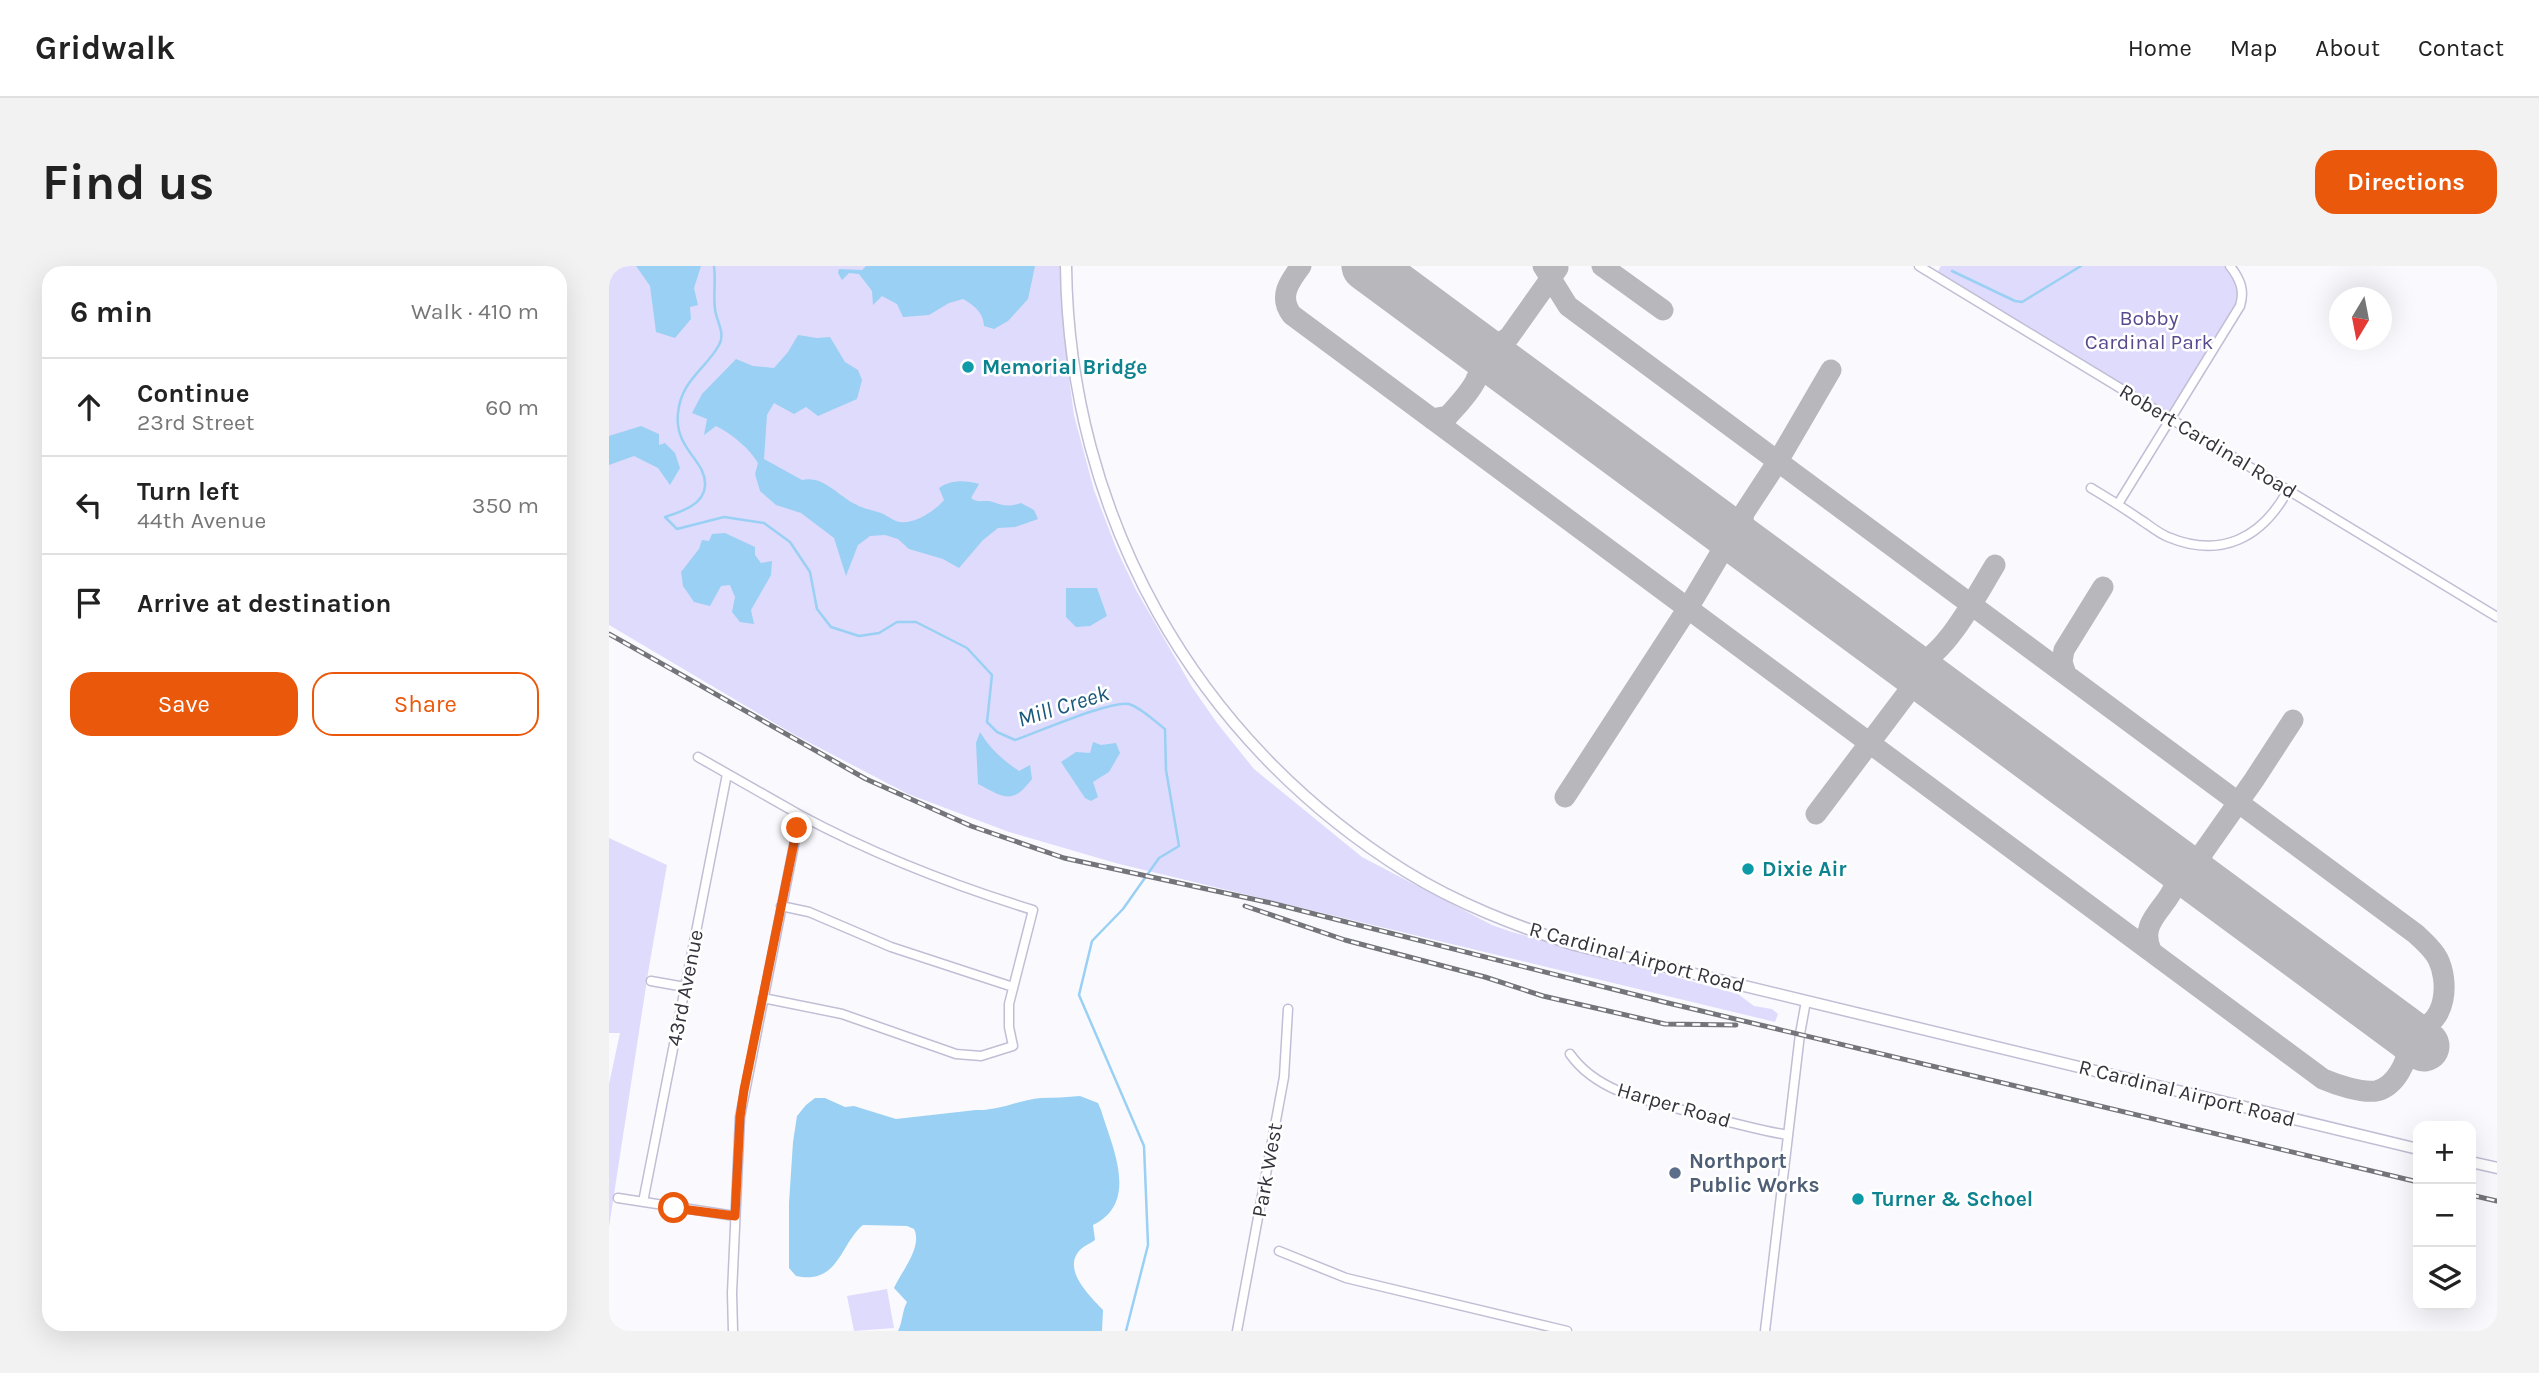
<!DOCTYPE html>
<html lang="en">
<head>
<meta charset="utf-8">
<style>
  body { margin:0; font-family:Karla,sans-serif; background:#f2f2f2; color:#222 }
  .controls { position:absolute; right:21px; bottom:21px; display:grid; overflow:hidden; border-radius:14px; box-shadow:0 7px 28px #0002 }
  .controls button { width:63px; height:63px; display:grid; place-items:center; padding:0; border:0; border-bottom:2px solid #e0e0e0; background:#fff; color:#222; font:35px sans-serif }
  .compass { position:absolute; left:1720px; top:21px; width:63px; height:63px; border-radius:50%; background:#fff; box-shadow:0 7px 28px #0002; rotate:190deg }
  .stop { position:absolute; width:21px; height:21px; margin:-16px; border:5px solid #ea580c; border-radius:50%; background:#fff }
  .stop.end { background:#ea580c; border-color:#fff; box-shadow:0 2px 7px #0008 }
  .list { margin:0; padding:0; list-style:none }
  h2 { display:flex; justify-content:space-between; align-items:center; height:91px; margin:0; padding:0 28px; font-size:30px }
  h2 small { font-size:23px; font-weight:400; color:#767676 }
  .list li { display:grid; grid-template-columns:46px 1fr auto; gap:21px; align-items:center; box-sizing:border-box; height:98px; padding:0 28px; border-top:2px solid #e0e0e0 }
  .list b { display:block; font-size:26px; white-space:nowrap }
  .list p { margin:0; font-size:23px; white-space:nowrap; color:#767676 }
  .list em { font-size:23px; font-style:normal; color:#767676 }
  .actions { display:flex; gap:14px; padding:21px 28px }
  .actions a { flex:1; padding:16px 0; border:2px solid #ea580c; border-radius:21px; text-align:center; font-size:24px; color:#ea580c }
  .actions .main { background:#ea580c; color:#fff }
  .icon { flex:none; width:38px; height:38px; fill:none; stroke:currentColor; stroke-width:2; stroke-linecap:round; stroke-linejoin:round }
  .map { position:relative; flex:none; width:1888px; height:1065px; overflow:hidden; border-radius:21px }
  header { display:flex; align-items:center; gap:42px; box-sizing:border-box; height:98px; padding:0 35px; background:#fff; border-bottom:2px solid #e0e0e0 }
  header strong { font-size:33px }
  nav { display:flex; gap:38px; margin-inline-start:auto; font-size:24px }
  .intro { display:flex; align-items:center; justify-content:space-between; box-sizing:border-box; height:168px; padding:0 42px }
  h1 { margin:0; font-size:49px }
  .button { padding:18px 32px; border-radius:21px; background:#ea580c; color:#fff; font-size:24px; font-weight:700 }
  main { display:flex; gap:42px; padding:0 42px }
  aside { flex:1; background:#fff; border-radius:21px; box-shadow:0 7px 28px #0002 }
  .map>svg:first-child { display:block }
  .green { fill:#dfdbfd }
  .water { fill:#99d0f3 }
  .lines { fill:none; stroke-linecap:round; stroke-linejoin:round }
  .stream { stroke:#99d0f3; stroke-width:2.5 }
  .taxiway { stroke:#b7b7bc; stroke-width:21 }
  .runway { stroke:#b7b7bc; stroke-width:51 }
  .minor-casing { stroke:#c1bed5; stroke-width:11 }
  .major-casing { stroke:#c1bed5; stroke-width:13 }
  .minor { stroke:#fff; stroke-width:8 }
  .major { stroke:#fff; stroke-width:10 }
  .rail-casing { stroke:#74747b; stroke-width:5 }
  .rail { stroke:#fff; stroke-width:2.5; stroke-dasharray:8; stroke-linecap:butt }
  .route { stroke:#ea580c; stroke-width:9 }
  .culture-dot { fill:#0f9aa8; stroke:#fff; stroke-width:2.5 }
  .service-dot { fill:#5c6f8a; stroke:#fff; stroke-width:2.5 }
  .labels { text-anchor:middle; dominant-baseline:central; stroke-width:5; stroke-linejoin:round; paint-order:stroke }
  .park-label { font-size:21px; fill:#584a8c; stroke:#fff }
  .culture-label { font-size:21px; font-weight:bold; fill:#0d838f; stroke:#fff; text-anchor:start }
  .street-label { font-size:21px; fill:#35343d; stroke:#fff }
  .service-label { font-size:21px; font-weight:bold; fill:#4e5e75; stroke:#fff; text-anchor:start }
  .water-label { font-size:23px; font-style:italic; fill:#18587a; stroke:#fff }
</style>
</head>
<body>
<header>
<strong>Gridwalk</strong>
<nav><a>Home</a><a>Map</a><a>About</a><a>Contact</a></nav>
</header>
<div class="intro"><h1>Find us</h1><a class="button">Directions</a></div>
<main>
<aside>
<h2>6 min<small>Walk · 410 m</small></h2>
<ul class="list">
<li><svg class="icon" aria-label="ahead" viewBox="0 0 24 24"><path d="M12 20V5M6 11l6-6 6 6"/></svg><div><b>Continue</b><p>23rd Street</p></div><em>60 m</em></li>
<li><svg class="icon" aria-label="left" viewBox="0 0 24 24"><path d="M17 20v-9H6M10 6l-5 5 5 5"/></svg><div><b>Turn left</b><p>44th Avenue</p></div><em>350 m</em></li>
<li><svg class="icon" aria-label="arrive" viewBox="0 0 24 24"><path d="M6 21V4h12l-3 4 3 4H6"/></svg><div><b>Arrive at destination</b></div></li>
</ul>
<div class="actions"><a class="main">Save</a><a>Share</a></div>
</aside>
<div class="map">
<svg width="1888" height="1065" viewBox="0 0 1888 1065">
  <rect width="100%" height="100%" fill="#fafafe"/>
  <!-- green -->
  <path class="green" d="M0 0H452L461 119 465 149 485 224 508 284 527 324 583 421 608 457 645 503 753 591 883 659 903 666 1129 728 1145 740 1163 743 1169 748 1166 756 510 598 400 566 299 528 184 468 0 359Z
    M1332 0H1621L1634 31 1561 153 1326 10Z
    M0 572 58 599 40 701 0 961V818L11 767H0Z
    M278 1023 285 1062 245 1065 238 1030Z"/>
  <!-- water -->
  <path class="water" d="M27 0H92L85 22 89 39 81 41 82 53 66 72 47 66 41 20Z
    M257 0H426L419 33 399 55 385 63 375 60C374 46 366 40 354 33L340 37 320 49 294 51 288 38 273 30 264 39 263 25 250 8 240 7 233 14 229 7 230 3 253 4Z
    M189 69 208 72 221 71 236 96 249 104 253 114 248 133 209 150 197 141 185 148 165 137 158 149 155 193 193 214C214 209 228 229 246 238 254 243 264 244 272 247 277 249 282 253 287 255 302 261 326 245 335 234L330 222C342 214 356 214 370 218L362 232C369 238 375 233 384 236 395 240 399 241 412 237L425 244 429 253 406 261 389 262 374 274 350 302 334 293 300 283 289 273 276 269 261 270 249 279 237 310 225 272 192 247 167 239 151 225 146 208 149 197C140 182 123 168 107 160L95 169 98 153 83 147 93 128 127 93 144 100 165 102 179 86Z
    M32 160 50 168V179L56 177 66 187 71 202 61 219 49 202 25 190 0 199V170Z
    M116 267 146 281V289L152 297 163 295 162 309 142 344 145 358 131 356 123 346 126 331 121 319 112 320 101 340 85 336 74 320 72 306 90 283 93 274 100 275 103 268Z
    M457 322H488L498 350 481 360 467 361 457 351Z
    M371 466C382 484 394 494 410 505L421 499 423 513C403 539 396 532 369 518L367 477Z
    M484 476 492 479 507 477 511 487 500 506 484 516 489 531 482 535 476 532 452 496 467 486 481 487Z
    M471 830 489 837 492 844C503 881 531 936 484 959L486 974C481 978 476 979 472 983 451 1003 482 1031 494 1044L493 1065H289C294 1055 293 1045 298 1036L285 1022C292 1006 314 981 305 963L298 960 254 959C231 978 230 1019 187 1010L180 1002V937L184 876 188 850 197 839 206 832H216L236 841 245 840 287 853 367 844C390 845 409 834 432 832 445 832 458 831 471 830Z"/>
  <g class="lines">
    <!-- stream -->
    <path class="stream" d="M105 0C107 15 104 29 106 43 107 55 117 67 110 79 97 103 72 114 69 147 65 184 98 194 96 220 95 239 71 246 56 251L68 263 115 251 155 257 181 276 201 306 208 343 222 361 250 370 270 367 288 356H307L358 382 383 409 378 456 388 466 406 474C427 467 502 434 520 438 533 442 545 455 556 463L557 504 570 580 550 592 514 643 483 675 470 729 535 880 539 979 517 1065
      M1343 5 1406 35 1413 36 1472 0"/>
    <!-- taxiway -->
    <path class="taxiway" d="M692 0C680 16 669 31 683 49L1714 813C1728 819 1752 827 1767 825 1786 821 1800 795 1798 778 1797 772 1794 768 1791 763 1797 763 1803 764 1808 763 1838 757 1840 715 1829 693 1824 683 1815 676 1807 668L959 40 934 0
      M993 0 1054 44
      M866 80 885 81 900 71 949 2
      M867 113C880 102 889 102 904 107
      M823 153 839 150C855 132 884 104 866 80
      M1144 285 1132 267 1135 247 1169 195 1222 104
      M1292 394 1310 397C1338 387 1370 325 1386 299
      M1457 408 1453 396 1455 384 1494 321
      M956 531 1079 342 1110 290C1115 275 1113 266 1103 254
      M1207 548 1299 426 1306 422 1329 421
      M1598 620C1589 607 1588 598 1595 585L1645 514 1684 454
      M1542 684C1524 645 1587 632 1560 592"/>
    <!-- runway -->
    <path class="runway" d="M758 0 1815 780"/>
    <defs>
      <path id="minor" d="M1310 0 1888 351
        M1482 222C1499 232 1516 243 1532 254 1540 259 1549 267 1559 271 1612 293 1653 272 1679 224
        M1509 238 1631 40C1636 24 1631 13 1621 0
        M89 491 191 549 131 851 123 1027 124 1065
        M172 640 200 646 282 681 404 721
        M42 715 76 721
        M154 732 233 748 347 788 372 790 404 780 400 761V738L424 644C343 619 266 589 191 549
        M961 788C990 829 1045 836 1090 848 1120 856 1149 864 1179 869
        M9 932 126 950
        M34 936 118 508
        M670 985 737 1012 958 1065
        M628 1065 675 811 679 743
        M1156 1065 1191 768 1197 735"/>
      <path id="major" d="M457 0C460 249 585 473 796 605 849 638 907 660 966 679L1809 883
        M1862 896 1888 902"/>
    </defs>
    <!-- minor casing -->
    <use href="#minor" class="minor-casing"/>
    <!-- major casing -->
    <use href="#major" class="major-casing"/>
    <!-- minor -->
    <use href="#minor" class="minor"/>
    <!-- major -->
    <use href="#major" class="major"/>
    <defs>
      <path id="rail" d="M0 368 257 513 362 560 455 592 662 637 1055 736 1809 916
        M636 640 736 674 876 711 934 730 1056 758 1127 759
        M1862 929 1888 935"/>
    </defs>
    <!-- rail casing -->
    <use href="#rail" class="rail-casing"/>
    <!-- rail -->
    <use href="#rail" class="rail"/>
  </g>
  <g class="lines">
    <!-- route -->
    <path class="route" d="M65 942 126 950 131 851 135 824 188 562"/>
  </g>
  <!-- markers -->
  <g class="culture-dot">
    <circle cx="359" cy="101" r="7"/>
    <circle cx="1139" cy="603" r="7"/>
    <circle cx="1249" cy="933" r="7"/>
  </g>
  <circle class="service-dot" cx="1066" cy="907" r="7"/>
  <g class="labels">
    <!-- park labels -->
    <g class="park-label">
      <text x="1540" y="52">Bobby<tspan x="1540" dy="24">Cardinal Park</tspan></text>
    </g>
    <!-- culture labels -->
    <g class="culture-label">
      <text x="373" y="101">Memorial Bridge</text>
      <text x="1153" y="603">Dixie Air</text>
      <text x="1263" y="933">Turner &amp; Schoel</text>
    </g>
    <!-- street labels -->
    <g class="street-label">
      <text transform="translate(1599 175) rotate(31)">Robert Cardinal Road</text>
      <text transform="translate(1028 691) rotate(15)">R Cardinal Airport Road</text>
      <text transform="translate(76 722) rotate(-79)">43rd Avenue</text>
      <text transform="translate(1578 827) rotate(14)">R Cardinal Airport Road</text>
      <text transform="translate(1065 839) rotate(16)">Harper Road</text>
      <text transform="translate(658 904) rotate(-80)">Park West</text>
    </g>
    <!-- service labels -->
    <g class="service-label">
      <text x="1080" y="895">Northport<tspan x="1080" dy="24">Public Works</tspan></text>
    </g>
    <!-- water labels -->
    <g class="water-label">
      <text transform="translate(454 440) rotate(-17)">Mill Creek</text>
    </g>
  </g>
</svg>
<div class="controls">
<button>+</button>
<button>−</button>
<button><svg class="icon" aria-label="layers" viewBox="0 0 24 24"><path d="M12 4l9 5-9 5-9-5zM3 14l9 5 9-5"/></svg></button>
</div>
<svg class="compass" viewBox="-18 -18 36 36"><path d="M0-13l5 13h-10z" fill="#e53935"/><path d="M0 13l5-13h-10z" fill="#767676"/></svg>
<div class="stop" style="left:65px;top:942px"></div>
<div class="stop end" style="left:188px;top:562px"></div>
</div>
</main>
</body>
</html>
